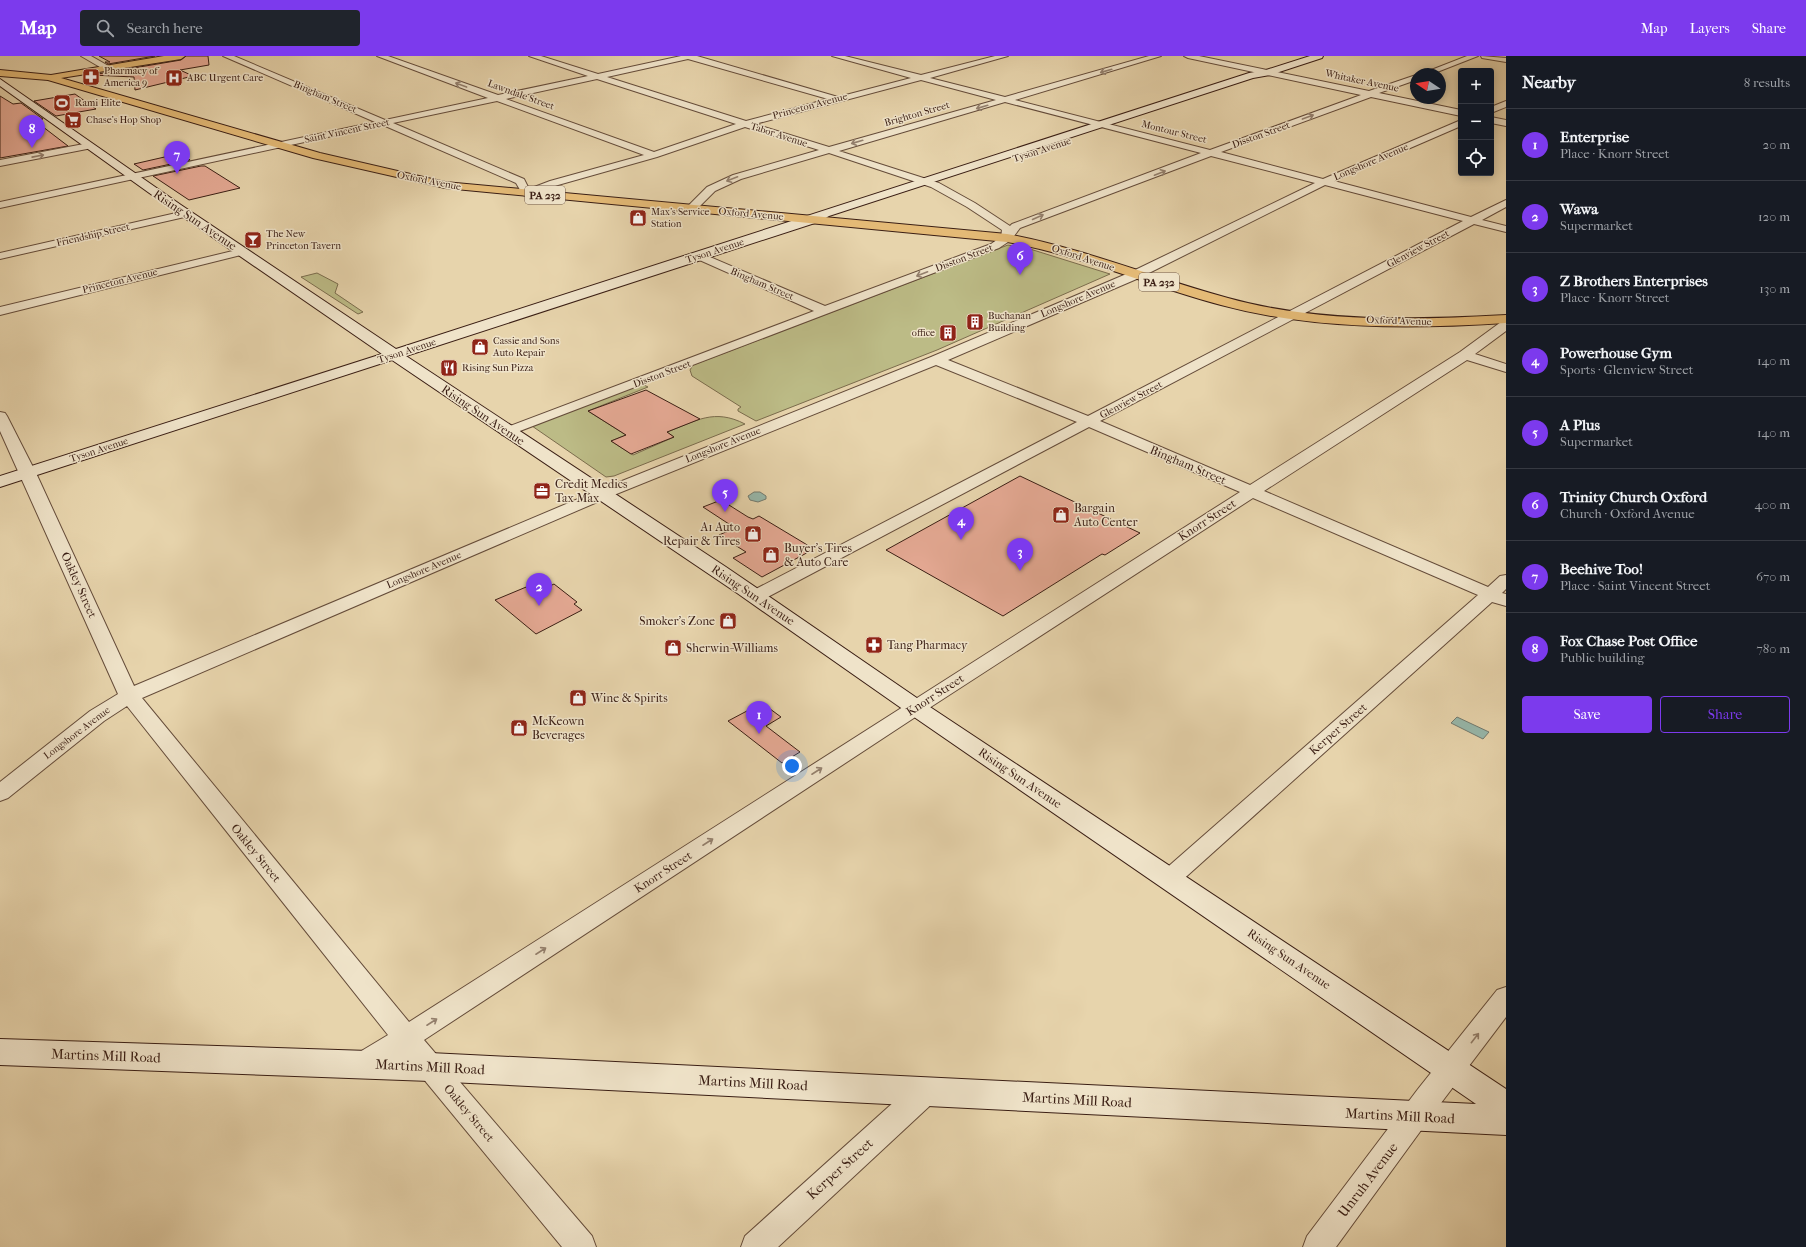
<!DOCTYPE html>
<html lang="en">
<head>
<meta charset="utf-8">
<style>
  body { margin:0; font-family:"IM FELL French Canon",serif; background:#20242c; color:#f1f3f6 }
  .controls { position:absolute; right:12px; top:12px; display:grid; overflow:hidden; border-radius:4px; box-shadow:0 2px 10px #0003 }
  .controls button { width:36px; height:36px; display:grid; place-items:center; padding:0; border:0; border-bottom:1px solid #363941; background:#171b24; color:#f1f3f6; font:20px sans-serif }
  .compass { position:absolute; left:1410px; top:12px; width:36px; height:36px; border-radius:50%; background:#171b24; box-shadow:0 2px 10px #0003; rotate:282deg }
  .you { position:absolute; left:792px; top:710px; width:14px; height:14px; margin:-10px; border:3px solid #fff; border-radius:50%; background:#1a73e8; box-shadow:0 0 0 6px #1a73e833 }
  .badge { display:grid; place-items:center; width:26px; height:26px; border-radius:50%; background:#7c3aed; color:#fff; font-size:13px; font-weight:700 }
  .pin { position:absolute; translate:-50% -33px; filter:drop-shadow(0 1px 2px #0008) }
  .pin::after { content:''; position:absolute; top:21px; width:14px; height:12px; background:inherit; clip-path:polygon(0 0,100% 0,50% 100%) }
  .list { margin:0; padding:0; list-style:none }
  h2 { display:flex; justify-content:space-between; align-items:center; height:52px; margin:0; padding:0 16px; font-size:17px }
  h2 small { font-size:13px; font-weight:400; color:#9ea1a6 }
  .list li { display:grid; grid-template-columns:26px 1fr auto; gap:12px; align-items:center; box-sizing:border-box; height:72px; padding:0 16px; border-top:1px solid #363941 }
  .list b { display:block; font-size:15px; white-space:nowrap }
  .list p { margin:0; font-size:13px; white-space:nowrap; color:#9ea1a6 }
  .list em { font-size:13px; font-style:normal; color:#9ea1a6 }
  .actions { display:flex; gap:8px; padding:12px 16px }
  .actions a { flex:1; padding:9px 0; border:1px solid #7c3aed; border-radius:4px; text-align:center; font-size:14px; color:#7c3aed }
  .actions .main { background:#7c3aed; color:#fff }
  .icon { flex:none; width:22px; height:22px; fill:none; stroke:currentColor; stroke-width:2; stroke-linecap:round; stroke-linejoin:round }
  .map { position:relative; flex:none; width:1506px; height:1191px; overflow:hidden }
  header { display:flex; align-items:center; gap:24px; box-sizing:border-box; height:56px; padding:0 20px; background:#7c3aed; color:#fff }
  header strong { font-size:19px }
  nav { display:flex; gap:22px; margin-inline-start:auto; font-size:14px }
  .search { width:280px; height:36px; background:#20242c; display:flex; align-items:center; gap:10px; box-sizing:border-box; padding:0 14px; border-radius:4px; color:#9ea1a6; font-size:15px }
  main { display:flex }
  aside { flex:1; background:#171b24 }
  .map>svg:first-child { display:block }
  .green { fill:#bcbb86; stroke:#7b6c4d }
  .water { fill:#97b8ab; stroke:#727a6f }
  .building { fill:#e6aa95; stroke:#3a1e14 }
  .lines { fill:none; stroke-linecap:round; stroke-linejoin:round }
  .street-casing { stroke:#654c3a; stroke-width:2 }
  .secondary-casing { stroke:#3a1e14; stroke-width:2 }
  .primary-casing { stroke:#3a1e14; stroke-width:2 }
  .street { fill:#efe3c9; fill-rule:evenodd }
  .secondary { fill:#efe3c9; fill-rule:evenodd }
  .primary { fill:#e4ba76; fill-rule:evenodd }
  .oneway { stroke:#94806e }
  .labels { text-anchor:middle; dominant-baseline:central; stroke-width:3; stroke-linejoin:round; paint-order:stroke }
  .far-poi-label { font-size:10px; fill:#3a1e14; stroke:#efe3c9; text-anchor:start }
  .far-street-label { font-size:10px; fill:#3a1e14; stroke:#efe3c9 }
  .shield { fill:#efe3c9; stroke:#70594a; stroke-width:1 }
  .shield-label { font-size:11px; font-weight:bold; fill:#3a1e14 }
  .street-label { font-size:12px; fill:#3a1e14; stroke:#efe3c9 }
  .poi-label { font-size:12px; fill:#3a1e14; stroke:#efe3c9; text-anchor:start }
  .near-street-label { font-size:14px; fill:#3a1e14; stroke:#efe3c9 }
</style>
</head>
<body>
<header>
<strong>Map</strong>
<div class="search"><svg class="icon" aria-label="search" viewBox="0 0 24 24"><circle cx="10" cy="10" r="6"/><path d="M15 15l6 6"/></svg>Search here</div>
<nav><a>Map</a><a>Layers</a><a>Share</a></nav>
</header>
<main>
<div class="map">
<svg width="1506" height="1191" viewBox="0 0 1506 1191">
  <rect width="100%" height="100%" fill="#e7d4ac"/>
  <filter id="stains"><feTurbulence type="fractalNoise" baseFrequency=".005" numOctaves="4"/><feColorMatrix values="0 0 0 0 .2 0 0 0 0 .09 0 0 0 0 .02 0 0 0 .5 -.17"/></filter>
  <radialGradient id="worn" r=".72"><stop offset=".6" stop-color="#630" stop-opacity="0"/><stop offset="1" stop-color="#630" stop-opacity=".3"/></radialGradient>
  <!-- green -->
  <path class="green" d="M1008 189 1030 193 1110 218 937 294 756 365 738 355V353L741 351 692 320 690 314 693 309Z
    M317 217 338 228 335 237 363 256 358 258 301 221Z
    M642 328 648 331 588 355 626 379 611 385 633 399 674 381 667 376C696 365 714 352 745 368L614 420 606 421 532 370Z"/>
  <!-- water -->
  <path class="water" d="M754 436H760L766 440V443L758 446 750 444 748 440Z
    M1457 661 1489 676 1483 683 1451 667Z"/>
  <!-- building -->
  <path class="building" d="M99 0H155L108 8 105 6H110Z
    M186 0H208L209 9 180 14 193 20 135 34 134 21 92 19 181 4Z
    M75 38 96 53 56 60 34 45Z
    M0 40 13 48 21 47 43 63 34 64 68 90 0 102Z
    M182 97 190 104 143 114 134 108Z
    M201 110H205L240 132 189 144 153 120Z
    M646 334 700 363 667 376 674 381 631 398 611 385 626 379 588 355Z
    M1020 420 1140 477 1105 499 1102 498 1003 560 886 494Z
    M721 444 748 461 753 463 759 460 814 493 762 521 733 502 746 496 719 479 735 472 703 451Z
    M543 524 550 530 554 528 577 546 574 548 582 554 536 578 495 544Z
    M762 647 781 661 766 670 800 696 782 707 728 665Z"/>
  <g class="lines">
    <defs>
      <path id="street" d="M81 0H91L112 12 111 14H105Z
        M223 0H234L385 64 488 42 377 0H388L498 39 588 20 529 0H541L598 18 681 0H697L838 41 911 22 832 0H845L921 19 995 0H1008L930 22 1005 41 1149 0H1161L1015 44 1210 94 1361 39 1188 2 1184 0H1199L1369 35 1416 19V24L1379 37 1461 54V60L1371 41 1221 96 1323 123 1461 64V70L1334 125 1471 161 1506 144V151L1482 164 1506 170V176L1474 168 1100 365 1250 429 1460 296 1501 266 1506 265V275L1475 298 1506 308V316L1467 304 1264 435 1488 531 1500 520 1506 519V533L1502 537 1506 538V550L1492 546 1178 828 1170 831 1162 828 1158 822 1162 816 1478 539 1253 442 923 656 424 984 592 1180 596 1191H562L403 998 373 1016 363 1020 353 1016 350 1008 353 1000 388 979 127 650 104 665 8 742 0 745V726L90 655 118 638 0 375V356L5 357 7 360 36 417 134 630 597 435 931 301 1131 216 1315 127 1211 100 1020 172 1011 184 999 192 507 380 502 379 500 376 502 373 814 255 695 202 693 200 695 198H703L825 250 991 188 1001 181 1002 174 967 151 931 131 829 97 741 123 715 135 695 155H687L686 153 687 151 707 131 733 119 819 94 745 71 657 101 558 129 527 140 523 139 516 127 383 69 0 152V146L375 66ZM688 3 828 43 746 65 607 21ZM597 23 736 68 654 96 506 43ZM921 24 996 44 829 91 755 68ZM497 45 644 99 550 125 529 133 524 123 393 67ZM1005 46 1201 97 1012 168 1010 170 975 147 939 127 839 95ZM1325 129 1463 165 1088 360 948 304 1139 222ZM936 309 1077 366 750 536 747 540 750 544 756 545 762 544 1089 371 1240 436 409 966 142 642 609 441Z
        M1467 0H1478L1432 18H1421Z
        M1481 0 1506 2V6L1482 2Z
        M1506 45V51L1491 57V51Z
        M1491 61 1506 64V70L1491 67Z
        M89 87 92 88 94 90 92 92 0 110V104Z
        M185 155 189 156 190 158 189 160 0 203V197Z
        M241 193 247 196 245 198 0 259V251Z
        M1506 931V961L1438 1051 1336 1191H1303L1307 1180 1418 1033 1497 934Z
        M925 1024 935 1027 939 1036 935 1045 778 1191H741L745 1180 915 1027Z"/>
      <path id="secondary" d="M1310 0H1323L1322 2 1270 19 1253 22 829 160 818 166 406 300 726 511 930 651 1506 1033V1079L430 1025 0 1009V983L430 997 1476 1048 914 661 737 537 392 304 0 431V420L382 298 173 154 0 30V23L181 149 396 293 1249 17 1266 14Z"/>
      <path id="primary" d="M164 0H185L181 3 61 22 320 97 445 126 1007 178C1083 192 1154 222 1228 242 1318 267 1414 264 1506 259V267C1411 273 1314 274 1221 249 1149 230 1080 199 1007 186L445 132 313 102 48 24 0 20V14L51 19Z"/>
    </defs>
    <!-- street casing -->
    <use href="#street" class="street-casing"/>
    <!-- secondary casing -->
    <use href="#secondary" class="secondary-casing"/>
    <!-- primary casing -->
    <use href="#primary" class="primary-casing"/>
    <!-- street -->
    <use href="#street" class="street"/>
    <!-- secondary -->
    <use href="#secondary" class="secondary"/>
    <!-- primary -->
    <use href="#primary" class="primary"/>
  </g>
  <!-- one-way arrows -->
  <defs><path id="oneway-shaft" d="M-6 0H5M1.5-3L5.5 0L1.5 3" fill="none" stroke-width="1.6" stroke-linecap="round" stroke-linejoin="round"/></defs>
  <g class="oneway">
    <use href="#oneway-shaft" transform="translate(1106 15) rotate(164)"/>
    <use href="#oneway-shaft" transform="translate(461 29) rotate(-160)"/>
    <use href="#oneway-shaft" transform="translate(982 51) rotate(164)"/>
    <use href="#oneway-shaft" transform="translate(1308 61) rotate(-20)"/>
    <use href="#oneway-shaft" transform="translate(857 86) rotate(164)"/>
    <use href="#oneway-shaft" transform="translate(38 100) rotate(-11)"/>
    <use href="#oneway-shaft" transform="translate(1160 117) rotate(-21)"/>
    <use href="#oneway-shaft" transform="translate(732 123) rotate(159)"/>
    <use href="#oneway-shaft" transform="translate(1038 161) rotate(-24)"/>
    <use href="#oneway-shaft" transform="translate(922 218) rotate(159)"/>
    <use href="#oneway-shaft" transform="translate(817 715) rotate(-33)"/>
    <use href="#oneway-shaft" transform="translate(708 786) rotate(-33)"/>
    <use href="#oneway-shaft" transform="translate(541 895) rotate(-33)"/>
    <use href="#oneway-shaft" transform="translate(432 966) rotate(-33)"/>
    <use href="#oneway-shaft" transform="translate(1475 982) rotate(-52)"/>
  </g>
  <!-- icons -->
  <defs>
    <symbol id="pharmacy-square" viewBox="-11 -11 22 22"><rect x="-9" y="-9" width="18" height="18" rx="4" fill="#8f2418" stroke="#efe3c9"/><path d="M-2-6h4v4h4v4h-4v4h-4v-4h-4v-4h4Z" fill="#fff"/></symbol>
    <symbol id="hospital-square" viewBox="-11 -11 22 22"><rect x="-9" y="-9" width="18" height="18" rx="4" fill="#8f2418" stroke="#efe3c9"/><path d="M-5-5h3v3.5h4V-5h3V5h-3V1.5h-4V5h-3Z" fill="#fff"/></symbol>
    <symbol id="stadium-square" viewBox="-11 -11 22 22"><rect x="-9" y="-9" width="18" height="18" rx="4" fill="#8f2418" stroke="#efe3c9"/><path d="M0-5a6.5 5 0 1 0 0 10a6.5 5 0 1 0 0-10ZM-3.5-1.8h7v3.6h-7Z" fill="#fff"/></symbol>
    <symbol id="supermarket-square" viewBox="-11 -11 22 22"><rect x="-9" y="-9" width="18" height="18" rx="4" fill="#8f2418" stroke="#efe3c9"/><path d="M-6-5.5h2.5l.6 2H6L4.5 2H-2.5L-4.4-4H-6ZM-1.5 3.2a1.3 1.3 0 1 0 .1 0ZM3 3.2a1.3 1.3 0 1 0 .1 0Z" fill="#fff"/></symbol>
    <symbol id="shop-square" viewBox="-11 -11 22 22"><rect x="-9" y="-9" width="18" height="18" rx="4" fill="#8f2418" stroke="#efe3c9"/><path d="M-5-2.5h2.3a2.7 3.5 0 0 1 5.4 0H5L5.5 6h-11ZM-1.5-2.5h3a1.5 2.3 0 0 0-3 0Z" fill="#fff"/></symbol>
    <symbol id="bar-square" viewBox="-11 -11 22 22"><rect x="-9" y="-9" width="18" height="18" rx="4" fill="#8f2418" stroke="#efe3c9"/><path d="M-6-5H6L.8 .8V4.5H3.5V6h-7V4.5H-.8V.8Z" fill="#fff"/></symbol>
    <symbol id="building-square" viewBox="-11 -11 22 22"><rect x="-9" y="-9" width="18" height="18" rx="4" fill="#8f2418" stroke="#efe3c9"/><path d="M-4-6H4V6H1V3H-1V6H-4ZM-2.5-4.3h1.7v1.8h-1.7ZM.8-4.3h1.7v1.8H.8ZM-2.5-1h1.7V.8h-1.7ZM.8-1h1.7V.8H.8Z" fill="#fff"/></symbol>
    <symbol id="restaurant-square" viewBox="-11 -11 22 22"><rect x="-9" y="-9" width="18" height="18" rx="4" fill="#8f2418" stroke="#efe3c9"/><path d="M-5-6h1v4h1v-4h1v4h1v-4h1v5L-1.5 .5V6h-2V.5L-5-1ZM5-6V6H3V1.5H1.5Q1.5-4 5-6Z" fill="#fff"/></symbol>
    <symbol id="office-square" viewBox="-11 -11 22 22"><rect x="-9" y="-9" width="18" height="18" rx="4" fill="#8f2418" stroke="#efe3c9"/><path d="M-6-3h4V-5.5h4V-3h4V5H-6ZM-1-4.5V-3h2v-1.5ZM-6 0V1H6V0Z" fill="#fff"/></symbol>
  </defs>
  <g fill-rule="evenodd">
    <use href="#pharmacy-square" x="81" y="11" width="20" height="20"/>
    <use href="#hospital-square" x="164" y="12" width="20" height="20"/>
    <use href="#stadium-square" x="52" y="37" width="20" height="20"/>
    <use href="#supermarket-square" x="63" y="54" width="20" height="20"/>
    <use href="#shop-square" x="628" y="152" width="20" height="20"/>
    <use href="#bar-square" x="243" y="174" width="20" height="20"/>
    <use href="#building-square" x="965" y="256" width="20" height="20"/>
    <use href="#building-square" x="938" y="267" width="20" height="20"/>
    <use href="#shop-square" x="470" y="281" width="20" height="20"/>
    <use href="#restaurant-square" x="439" y="302" width="20" height="20"/>
    <use href="#office-square" x="532" y="425" width="20" height="20"/>
    <use href="#shop-square" x="1051" y="449" width="20" height="20"/>
    <use href="#shop-square" x="743" y="468" width="20" height="20"/>
    <use href="#shop-square" x="761" y="489" width="20" height="20"/>
    <use href="#shop-square" x="718" y="555" width="20" height="20"/>
    <use href="#pharmacy-square" x="864" y="579" width="20" height="20"/>
    <use href="#shop-square" x="663" y="582" width="20" height="20"/>
    <use href="#shop-square" x="568" y="632" width="20" height="20"/>
    <use href="#shop-square" x="509" y="662" width="20" height="20"/>
  </g>
  <g class="labels">
    <!-- far-poi labels -->
    <g class="far-poi-label">
      <text x="104" y="15">Pharmacy of<tspan x="104" dy="12">America 9</tspan></text>
      <text x="187" y="22">ABC Urgent Care</text>
      <text x="75" y="47">Rami Elite</text>
      <text x="86" y="64">Chase's Hop Shop</text>
      <text x="651" y="156">Max's Service<tspan x="651" dy="12">Station</tspan></text>
      <text x="266" y="178">The New<tspan x="266" dy="12">Princeton Tavern</tspan></text>
      <text x="988" y="260">Buchanan<tspan x="988" dy="12">Building</tspan></text>
      <text x="935" y="277" text-anchor="end">office</text>
      <text x="493" y="285">Cassie and Sons<tspan x="493" dy="12">Auto Repair</tspan></text>
      <text x="462" y="312">Rising Sun Pizza</text>
    </g>
    <!-- far-street labels -->
    <g class="far-street-label">
      <text transform="translate(1362 25) rotate(12)">Whitaker Avenue</text>
      <text transform="translate(521 39) rotate(20)">Lawndale Street</text>
      <text transform="translate(325 41) rotate(23)">Bingham Street</text>
      <text transform="translate(810 50) rotate(-15)">Princeton Avenue</text>
      <text transform="translate(917 58) rotate(-16)">Brighton Street</text>
      <text transform="translate(347 75) rotate(-12)">Saint Vincent Street</text>
      <text transform="translate(1174 76) rotate(14)">Montour Street</text>
      <text transform="translate(779 79) rotate(18)">Tabor Avenue</text>
      <text transform="translate(1261 79) rotate(-20)">Disston Street</text>
      <text transform="translate(1042 94) rotate(-18)">Tyson Avenue</text>
      <text transform="translate(1371 106) rotate(-23)">Longshore Avenue</text>
      <text transform="translate(429 125) rotate(11)">Oxford Avenue</text>
      <text transform="translate(751 158) rotate(5)">Oxford Avenue</text>
      <text transform="translate(93 179) rotate(-13)">Friendship Street</text>
      <text transform="translate(1418 193) rotate(-28)">Glenview Street</text>
      <text transform="translate(715 195) rotate(-18)">Tyson Avenue</text>
      <text transform="translate(964 202) rotate(-21)">Disston Street</text>
      <text transform="translate(1083 202) rotate(18)">Oxford Avenue</text>
      <text transform="translate(120 225) rotate(-14)">Princeton Avenue</text>
      <text transform="translate(762 228) rotate(23)">Bingham Street</text>
      <text transform="translate(1078 243) rotate(-23)">Longshore Avenue</text>
      <text transform="translate(1399 265) rotate(2)">Oxford Avenue</text>
      <text transform="translate(407 295) rotate(-18)">Tyson Avenue</text>
      <text transform="translate(662 318) rotate(-21)">Disston Street</text>
      <text transform="translate(1131 344) rotate(-28)">Glenview Street</text>
      <text transform="translate(723 389) rotate(-22)">Longshore Avenue</text>
      <text transform="translate(99 394) rotate(-18)">Tyson Avenue</text>
      <text transform="translate(424 514) rotate(-23)">Longshore Avenue</text>
      <text transform="translate(77 677) rotate(-37)">Longshore Avenue</text>
    </g>
    <!-- shield labels -->
    <g class="shield">
      <rect x="525" y="130" width="40" height="18" rx="3"/>
      <rect x="1139" y="217" width="40" height="18" rx="3"/>
    </g>
    <g class="shield-label">
      <text x="545" y="139">PA 232</text>
      <text x="1159" y="226">PA 232</text>
    </g>
    <!-- street labels -->
    <g class="street-label">
      <text transform="translate(195 164) rotate(34)">Rising Sun Avenue</text>
      <text transform="translate(483 359) rotate(34)">Rising Sun Avenue</text>
      <text transform="translate(1188 409) rotate(23)">Bingham Street</text>
      <text transform="translate(1207 464) rotate(-33)">Knorr Street</text>
      <text transform="translate(79 529) rotate(66)">Oakley Street</text>
      <text transform="translate(753 539) rotate(34)">Rising Sun Avenue</text>
      <text transform="translate(935 639) rotate(-33)">Knorr Street</text>
      <text transform="translate(1338 673) rotate(-41)">Kerper Street</text>
      <text transform="translate(1020 722) rotate(34)">Rising Sun Avenue</text>
      <text transform="translate(256 797) rotate(51)">Oakley Street</text>
      <text transform="translate(663 816) rotate(-33)">Knorr Street</text>
      <text transform="translate(1289 903) rotate(34)">Rising Sun Avenue</text>
      <text transform="translate(469 1057) rotate(50)">Oakley Street</text>
    </g>
    <!-- poi labels -->
    <g class="poi-label">
      <text x="555" y="428">Credit Medics<tspan x="555" dy="14">Tax Max</tspan></text>
      <text x="1074" y="452">Bargain<tspan x="1074" dy="14">Auto Center</tspan></text>
      <text x="740" y="471" text-anchor="end">A1 Auto<tspan x="740" dy="14">Repair &amp; Tires</tspan></text>
      <text x="784" y="492">Buyer's Tires<tspan x="784" dy="14">&amp; Auto Care</tspan></text>
      <text x="715" y="565" text-anchor="end">Smoker's Zone</text>
      <text x="887" y="589">Tang Pharmacy</text>
      <text x="686" y="592">Sherwin-Williams</text>
      <text x="591" y="642">Wine &amp; Spirits</text>
      <text x="532" y="665">McKeown<tspan x="532" dy="14">Beverages</tspan></text>
    </g>
    <!-- near-street labels -->
    <g class="near-street-label">
      <text transform="translate(106 1000) rotate(2)">Martins Mill Road</text>
      <text transform="translate(430 1011) rotate(3)">Martins Mill Road</text>
      <text transform="translate(753 1027) rotate(3)">Martins Mill Road</text>
      <text transform="translate(1077 1044) rotate(3)">Martins Mill Road</text>
      <text transform="translate(1400 1060) rotate(3)">Martins Mill Road</text>
      <text transform="translate(840 1113) rotate(-42)">Kerper Street</text>
      <text transform="translate(1368 1124) rotate(-53)">Unruh Avenue</text>
    </g>
  </g>
  <rect width="100%" height="100%" filter="url(#stains)"/>
  <rect width="100%" height="100%" fill="url(#worn)"/>
</svg>
<div class="controls">
<button>+</button>
<button>−</button>
<button><svg class="icon" aria-label="locate" viewBox="0 0 24 24"><circle cx="12" cy="12" r="6"/><path d="M12 2v4M12 18v4M2 12h4M18 12h4"/></svg></button>
</div>
<svg class="compass" viewBox="-18 -18 36 36"><path d="M0-13l5 13h-10z" fill="#e53935"/><path d="M0 13l5-13h-10z" fill="#9ea1a6"/></svg>
<div class="you"></div>
<div class="pin badge" style="left:759px;top:678px">1</div>
<div class="pin badge" style="left:539px;top:550px">2</div>
<div class="pin badge" style="left:1020px;top:515px">3</div>
<div class="pin badge" style="left:961px;top:484px">4</div>
<div class="pin badge" style="left:725px;top:456px">5</div>
<div class="pin badge" style="left:1020px;top:219px">6</div>
<div class="pin badge" style="left:177px;top:118px">7</div>
<div class="pin badge" style="left:32px;top:92px">8</div>
</div>
<aside>
<h2>Nearby<small>8 results</small></h2>
<ul class="list">
<li><span class="badge">1</span><div><b>Enterprise</b><p>Place · Knorr Street</p></div><em>20 m</em></li>
<li><span class="badge">2</span><div><b>Wawa</b><p>Supermarket</p></div><em>120 m</em></li>
<li><span class="badge">3</span><div><b>Z Brothers Enterprises</b><p>Place · Knorr Street</p></div><em>130 m</em></li>
<li><span class="badge">4</span><div><b>Powerhouse Gym</b><p>Sports · Glenview Street</p></div><em>140 m</em></li>
<li><span class="badge">5</span><div><b>A Plus</b><p>Supermarket</p></div><em>140 m</em></li>
<li><span class="badge">6</span><div><b>Trinity Church Oxford</b><p>Church · Oxford Avenue</p></div><em>400 m</em></li>
<li><span class="badge">7</span><div><b>Beehive Too!</b><p>Place · Saint Vincent Street</p></div><em>670 m</em></li>
<li><span class="badge">8</span><div><b>Fox Chase Post Office</b><p>Public building</p></div><em>780 m</em></li>
</ul>
<div class="actions"><a class="main">Save</a><a>Share</a></div>
</aside>
</main>
</body>
</html>
